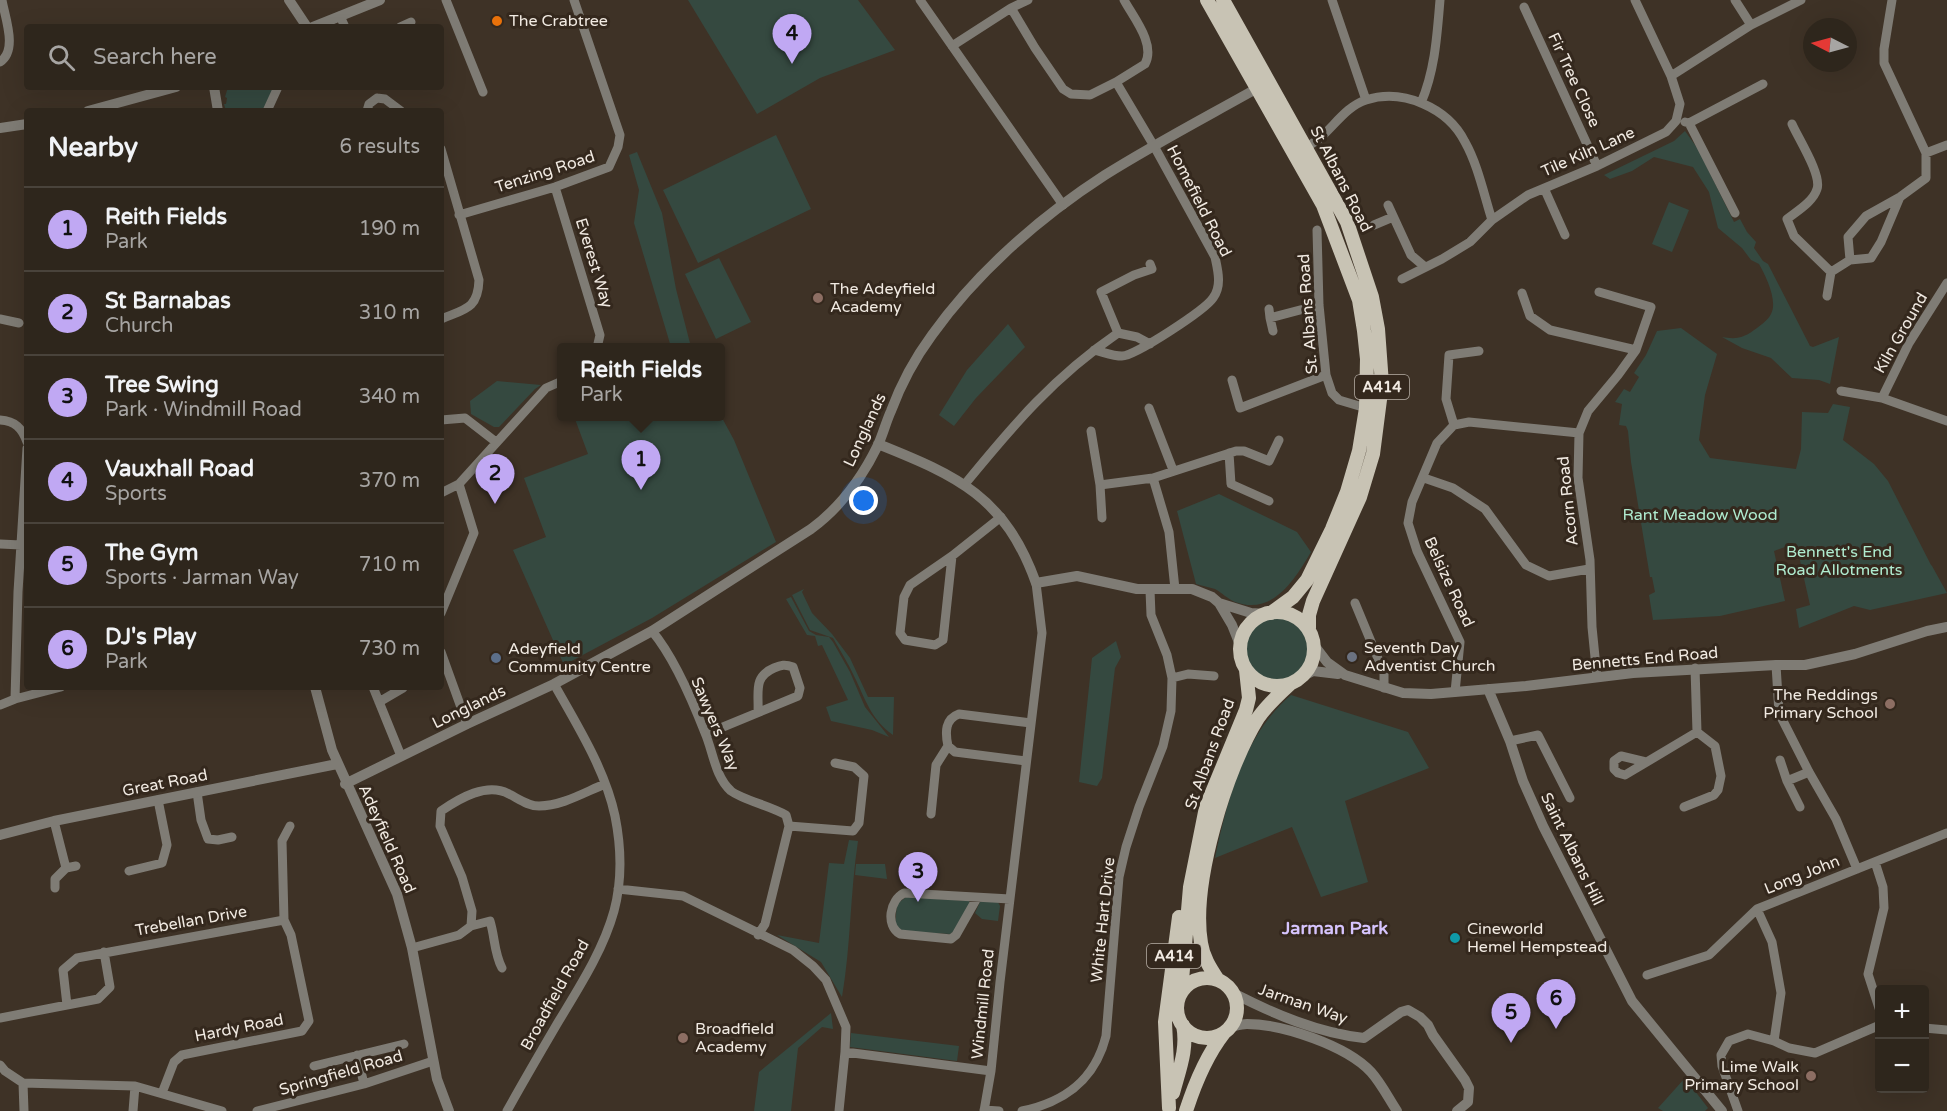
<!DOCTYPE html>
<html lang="en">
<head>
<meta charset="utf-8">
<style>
  body { margin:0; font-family:"Varela Round",sans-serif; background:#362e25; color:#f1f3f6 }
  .controls { position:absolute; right:18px; bottom:18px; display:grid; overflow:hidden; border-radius:6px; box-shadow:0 6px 24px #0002 }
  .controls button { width:54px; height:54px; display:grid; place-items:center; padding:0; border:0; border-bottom:2px solid #49433b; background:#2e261c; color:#f1f3f6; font:30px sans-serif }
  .compass { position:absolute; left:1803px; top:18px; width:54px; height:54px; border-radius:50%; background:#2e261c; box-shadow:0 6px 24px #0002; rotate:276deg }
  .you { position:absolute; left:864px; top:501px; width:21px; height:21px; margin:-15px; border:4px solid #fff; border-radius:50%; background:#1a73e8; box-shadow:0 0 0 9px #1a73e833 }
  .badge { display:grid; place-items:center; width:39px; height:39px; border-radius:50%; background:#c0a8f3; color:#111; font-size:20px; font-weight:700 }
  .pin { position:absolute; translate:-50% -50px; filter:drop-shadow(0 2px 3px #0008) }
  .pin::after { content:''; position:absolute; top:32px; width:21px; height:18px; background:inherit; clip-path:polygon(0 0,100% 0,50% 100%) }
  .popup { position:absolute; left:557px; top:343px; width:168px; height:78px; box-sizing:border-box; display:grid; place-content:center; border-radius:6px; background:#2e261c; filter:drop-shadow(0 2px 4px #0005); font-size:20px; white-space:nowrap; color:#a7a5a3 }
  .popup b { font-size:22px; color:#f1f3f6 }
  .popup::after { content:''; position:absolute; left:50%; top:100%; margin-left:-12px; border:12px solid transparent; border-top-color:#2e261c }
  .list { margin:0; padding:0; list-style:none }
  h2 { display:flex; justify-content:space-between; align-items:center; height:78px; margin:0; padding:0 24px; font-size:26px }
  h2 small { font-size:20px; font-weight:400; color:#a7a5a3 }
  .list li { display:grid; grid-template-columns:39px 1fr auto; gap:18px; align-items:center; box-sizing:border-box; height:84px; padding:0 24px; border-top:2px solid #49433b }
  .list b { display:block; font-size:22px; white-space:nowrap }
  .list p { margin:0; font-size:20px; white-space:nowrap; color:#a7a5a3 }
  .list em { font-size:20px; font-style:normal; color:#a7a5a3 }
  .icon { flex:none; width:33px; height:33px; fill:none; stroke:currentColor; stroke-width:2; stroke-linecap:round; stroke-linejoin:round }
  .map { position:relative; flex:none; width:1947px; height:1111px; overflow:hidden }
  .search { position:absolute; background:#2e261c; box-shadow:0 6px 24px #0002; left:24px; top:24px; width:420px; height:66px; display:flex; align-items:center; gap:15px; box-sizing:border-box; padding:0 21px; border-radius:6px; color:#a7a5a3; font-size:22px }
  .panel { position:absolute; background:#2e261c; box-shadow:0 6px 24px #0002; left:24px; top:108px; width:420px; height:582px; border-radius:6px }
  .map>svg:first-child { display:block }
  .green { fill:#354940 }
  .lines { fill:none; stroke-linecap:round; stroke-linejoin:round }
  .minor { stroke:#7f7c75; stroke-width:9 }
  .tertiary { stroke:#7f7c75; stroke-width:10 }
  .primary { stroke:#c8c3b4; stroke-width:14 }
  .food-dot { fill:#e8710a; stroke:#34281d; stroke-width:2 }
  .education-dot { fill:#8d6e63; stroke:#34281d; stroke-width:2 }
  .worship-dot { fill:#6b7280; stroke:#34281d; stroke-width:2 }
  .service-dot { fill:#5c6f8a; stroke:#34281d; stroke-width:2 }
  .culture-dot { fill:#0f9aa8; stroke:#34281d; stroke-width:2 }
  .labels { text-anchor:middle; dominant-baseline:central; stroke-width:6; stroke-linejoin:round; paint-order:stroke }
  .shield { fill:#34281d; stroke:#b8b0a7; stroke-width:1.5 }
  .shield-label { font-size:15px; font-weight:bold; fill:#f1eae2 }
  .poi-label { font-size:16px; fill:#f1eae2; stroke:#34281d; text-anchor:start }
  .street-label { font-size:16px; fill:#f1eae2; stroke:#34281d }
  .park-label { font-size:16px; fill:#afebcf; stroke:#34281d }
  .neighbourhood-label { font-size:18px; font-weight:bold; fill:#d6c4fd; stroke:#34281d }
</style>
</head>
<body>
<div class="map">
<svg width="1947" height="1111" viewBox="0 0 1947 1111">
  <rect width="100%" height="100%" fill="#3e3226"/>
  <!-- green -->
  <path class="green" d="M688 0H858L895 50 820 78 757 114Z
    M228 87H274L263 111H226L224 104H226L227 98 225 97Z
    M1685 131 1698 149 1734 222 1740 219 1747 232 1756 242 1754 248 1763 261 1768 264 1810 346 1813 347 1839 337 1830 384 1819 380 1792 378 1771 358 1742 348 1722 337C1738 340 1745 337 1757 328 1762 324 1768 320 1771 314 1778 301 1766 276 1759 264L1751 260 1742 248 1718 228 1709 192 1693 167 1654 157 1632 171 1610 179 1604 175 1674 141Z
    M776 135 811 209 698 263 663 190Z
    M637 152 662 213 676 289 691 347H671L634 223 639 190 629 155Z
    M1669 202 1689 210 1672 252 1652 244Z
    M719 258 751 322 716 339 685 274Z
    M1008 324 1025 347 976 398 954 426 939 415 967 370Z
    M1681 328 1717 354 1705 395 1699 440 1710 458 1796 469 1801 449 1802 412 1828 413 1833 404 1850 407 1843 440 1874 464 1888 481 1931 565 1932 566 1947 593 1870 610 1854 606 1799 628 1796 609 1810 605 1796 543 1774 551 1785 601 1720 616 1653 620 1649 595 1655 592 1652 577H1650L1631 462 1628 431 1626 426 1619 425 1622 404 1615 402 1624 389 1630 392 1639 377 1634 373 1646 355 1657 331Z
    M497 381 541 385 535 389 499 427H494L471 414 470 401Z
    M582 416H721L734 440 776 542 652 618 564 665 513 550 546 537 524 478 588 454 575 419Z
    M1219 494 1297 532 1311 552C1295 579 1273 616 1235 602 1228 599 1222 593 1215 589 1209 587 1202 586 1196 584L1177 511Z
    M804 589 802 592 812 613 832 634 850 658 868 697H894L893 735C871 720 865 698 854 676 848 663 840 650 833 638L810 630 792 595Z
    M791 597 809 631 816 635 829 637 833 642 850 672 865 707 889 737 872 730 831 721 826 707 848 700 822 645 818 646 815 636 807 635 786 599Z
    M1246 649a31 31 0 1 1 62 0a31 31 0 1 1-62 0Z
    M1116 641 1121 657 1115 668 1102 778 1097 786 1079 782 1092 658Z
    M1291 695 1408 732 1429 768 1345 801 1368 882 1321 897 1292 827 1215 858C1227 800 1244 735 1291 695Z
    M849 840 858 841C850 893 851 945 842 997L821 962 777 935 819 943 829 863 844 864Z
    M856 864H885L887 879 855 875Z
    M906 897 969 901 970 903 956 930 950 934 901 931 895 925 897 904Z
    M984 900H997L1000 906 998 921 982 919 975 913 980 902Z
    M831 1013 833 1029 822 1027 798 1048 791 1111H754L759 1072Z
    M851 1033 959 1046 957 1061 850 1047Z
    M1685 1078 1708 1108 1705 1111H1663L1658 1108Z"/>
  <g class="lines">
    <!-- minor -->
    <path class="minor" d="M446 0 483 92
      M920 0 1063 205
      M1332 0 1366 100
      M1735 0 1751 25
      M1892 0 1884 49V63L1926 153V178L1900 197 1866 216 1848 237 1850 260 1871 258 1881 242 1900 197
      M1524 7 1597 166
      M1011 8 1035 48 1063 89 1071 94 1090 95 1116 82 1154 146 1215 257C1218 271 1222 286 1213 298 1205 310 1135 356 1122 356 1113 356 1103 352 1094 350
      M340 16 345 27
      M400 27 411 22
      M952 46 1011 8 1028 0
      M0 62C18 50 5 18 2 0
      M1671 76 1751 25 1801 0
      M1116 82 1145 64C1156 44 1133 17 1124 0
      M377 98 385 99 401 111
      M1421 103C1435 70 1437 36 1440 0
      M267 111 278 87
      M367 111 369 104 377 98
      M1685 122 1689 123 1763 84
      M1689 123 1735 213
      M1792 124C1798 138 1822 175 1817 189 1813 202 1797 211 1787 219L1794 236 1831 272 1850 260
      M441 149 479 280C478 309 465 309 441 319
      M1302 152C1307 146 1314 143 1320 138 1335 125 1347 106 1366 100 1403 88 1448 108 1465 142 1478 165 1484 195 1492 220
      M1926 153 1947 145
      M555 187 600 335 597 348
      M1544 188 1565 235
      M1388 205 1411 255 1425 267
      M459 215 555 187 609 167 618 147 620 135 574 0
      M1374 225 1393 217
      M1317 230 1319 305 1326 375 1332 393 1339 400 1366 408
      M1402 279 1442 259 1470 242 1492 220 1528 195 1597 166 1666 132 1676 121 1680 104 1671 76 1635 0
      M1522 293 1530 316 1550 330 1636 350
      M1827 296 1831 272
      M1269 309 1270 318 1319 305
      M1270 318 1273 331
      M0 319 19 323
      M1118 333 1101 292 1134 275 1152 269 1150 264
      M1232 380 1240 408 1326 375
      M1841 391 1882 398 1947 421
      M1882 398 1909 343 1947 283
      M1149 408 1173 470
      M0 420C15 421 22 428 27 442
      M441 420 465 418 496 442
      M1454 425 1469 422 1579 433
      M1091 431 1100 485 1102 518
      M1229 453 1231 484 1269 501
      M1153 478 1169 532 1175 589
      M1424 478 1453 488 1485 509 1526 565 1549 576 1589 569
      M965 484C1014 424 1054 377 1118 333L1137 337 1150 344
      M1100 485 1153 478 1236 451H1244L1269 461 1279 440
      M441 493 459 484 546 388 562 381
      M0 544 21 545
      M952 556 943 640 935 645 905 640 900 633 904 597 910 585 952 556 1001 517
      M1355 603 1384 673V688
      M441 613 474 533 459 484
      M652 631C673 656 693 702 705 733 713 751 715 777 731 791 743 800 771 806 786 815L789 826 765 924 758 935
      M441 652 467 724
      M1776 665 1779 713 1809 772 1836 819 1857 869
      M1597 677 1592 627 1590 560 1578 478 1579 433 1588 411 1618 375 1636 350 1651 307 1599 292
      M1172 678 1188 674 1214 676
      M373 687 401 756
      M1455 692 1460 642 1417 551 1408 523 1412 502 1437 443 1454 425 1446 399 1449 355 1479 351
      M15 699 61 687
      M379 702 403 688 402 687
      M0 705 15 699 18 592 27 448
      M706 734 798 696 800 688 793 667C785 664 781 665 774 668 753 677 759 692 758 712
      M1510 741 1538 735 1570 798
      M1780 760 1787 781 1800 807
      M1026 761 955 752 948 746C945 732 945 719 959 714L1031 723
      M1646 762 1621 756 1614 761V769L1618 773 1625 775 1697 732 1695 668
      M1787 781 1809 772
      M197 792 201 820 208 839 218 840 232 837
      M1684 807 1714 795 1718 790 1721 776 1715 746 1697 732
      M931 814 936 765 948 746
      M54 821 66 868
      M789 826 853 831 859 823 864 776 854 767 835 763
      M1875 862 1883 887 1884 908 1868 974 1880 1011
      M129 871 162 863 167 845 158 800
      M55 888V879L66 868 76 866
      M618 889 683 896 793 950 813 966 826 980 846 1027 845 1052 839 1111
      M977 898 956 935 951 939 900 934C885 925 890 900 904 893L1010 899
      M1757 909 1772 942 1781 993 1774 1041
      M471 926 472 911 462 877 440 826 441 811C460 798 487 782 509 794 519 799 528 806 539 806 562 806 585 792 605 784
      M412 948 459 935 471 926 490 921C495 937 494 953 502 968
      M1647 975 1709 955 1757 909 1947 833
      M67 1005 63 970 77 958 284 920
      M0 1018 98 999 110 987 104 952
      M1924 1028 1947 1030
      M845 1052 991 1071
      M357 1055 364 1084
      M0 1065 5 1071 23 1083 135 1086 222 1111
      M314 1066 404 1044
      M23 1083 24 1111
      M162 1093 174 1062 182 1055 302 1031 309 1021 291 935 284 920 282 841 290 826
      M984 1110 999 1111
      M133 1111 135 1086
      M257 1111 364 1084 433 1061
      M507 1111C523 1082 540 1053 557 1024 578 989 603 951 614 911 622 881 621 846 615 816 605 769 577 725 554 684
      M984 1111 991 1071 1000 982 1042 633 1036 583
      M1022 1111C1065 1102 1095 1080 1106 1036L1119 877 1126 847 1139 807 1163 746 1171 711 1172 678 1167 655 1151 615 1150 590
      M1738 1111 1722 1066 1721 1055 1729 1041 1748 1034 1774 1041 1789 1048 1815 1053 1880 1025"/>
    <!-- tertiary -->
    <path class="tertiary" d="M289 0 307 27
      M313 27 380 0
      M214 87 218 111
      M88 111 176 87
      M0 128 27 124
      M878 444C958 476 1005 497 1036 583L1077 576 1137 589H1192L1212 597 1219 603 1251 613 1268 614
      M1219 603 1232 625 1240 645
      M1314 645 1327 662 1345 675 1403 693 1431 694 1526 686 1633 673 1776 665H1805L1855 654 1927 631 1947 627
      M1305 675 1313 671 1338 674
      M315 687 332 750 397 894 412 948 437 1079 449 1111
      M1488 689 1510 741 1523 781 1543 826 1632 1001 1722 1111
      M345 784 467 724 554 684 652 631 811 529C841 507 862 478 878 445 883 434 886 422 891 411 901 384 915 358 932 335 977 272 1040 217 1105 175 1156 143 1210 115 1263 85
      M0 835 54 821 337 764
      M1233 993C1274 1014 1318 1033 1364 1038L1401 1012 1408 1010 1420 1017 1428 1025 1433 1035 1465 1080 1469 1088 1468 1102 1457 1111
      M1229 1027C1235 1026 1241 1024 1247 1024 1283 1024 1347 1046 1371 1072 1381 1083 1389 1099 1397 1111"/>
    <!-- primary -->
    <path class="primary" d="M1207 0 1323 205 1359 300 1364 331 1367 359 1366 408 1359 451 1347 492 1332 529 1307 580 1293 597 1271 613
      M1223 0 1347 222 1372 297 1378 329 1382 384 1373 454 1360 497 1313 601 1309 615V628
      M1240 649a37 37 0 1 1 74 0a37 37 0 1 1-74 0Z
      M1177 1008a30 30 0 1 1 60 0a30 30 0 1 1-60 0Z
      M1218 980C1210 968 1203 957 1201 943 1191 883 1226 769 1258 718 1267 705 1278 695 1290 684
      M1181 992 1190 887 1206 807 1246 710 1249 698 1246 670
      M1173 1093C1179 1070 1188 1049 1183 1025
      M1169 1108 1165 1022 1179 917
      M1186 1111C1195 1083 1206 1056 1224 1033"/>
  </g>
  <!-- markers -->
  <circle class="food-dot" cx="497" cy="21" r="6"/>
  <g class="education-dot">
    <circle cx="818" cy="298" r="6"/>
    <circle cx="1890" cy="704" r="6"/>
    <circle cx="683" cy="1038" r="6"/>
    <circle cx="1811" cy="1076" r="6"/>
  </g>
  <circle class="worship-dot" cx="1352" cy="657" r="6"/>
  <circle class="service-dot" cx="496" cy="658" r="6"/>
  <circle class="culture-dot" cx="1455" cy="938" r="6"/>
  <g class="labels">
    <!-- shield labels -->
    <g class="shield">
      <rect x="1355" y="375" width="54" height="24" rx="4.5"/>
      <rect x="1147" y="944" width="54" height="24" rx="4.5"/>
    </g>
    <g class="shield-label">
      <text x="1382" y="387">A414</text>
      <text x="1174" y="956">A414</text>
    </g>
    <!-- poi labels -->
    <g class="poi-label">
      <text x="509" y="21">The Crabtree</text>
      <text x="830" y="289">The Adeyfield<tspan x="830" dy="18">Academy</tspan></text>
      <text x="1364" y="648">Seventh Day<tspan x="1364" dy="18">Adventist Church</tspan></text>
      <text x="508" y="649">Adeyfield<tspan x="508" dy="18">Community Centre</tspan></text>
      <text x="1878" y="695" text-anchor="end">The Reddings<tspan x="1878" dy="18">Primary School</tspan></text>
      <text x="1467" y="929">Cineworld<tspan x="1467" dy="18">Hemel Hempstead</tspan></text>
      <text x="695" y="1029">Broadfield<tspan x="695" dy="18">Academy</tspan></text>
      <text x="1799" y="1067" text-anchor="end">Lime Walk<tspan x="1799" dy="18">Primary School</tspan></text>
    </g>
    <!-- street labels -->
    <g class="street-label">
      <text transform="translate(1574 80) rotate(65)">Fir Tree Close</text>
      <text transform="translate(1588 152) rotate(-24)">Tile Kiln Lane</text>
      <text transform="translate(545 172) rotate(-18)">Tenzing Road</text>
      <text transform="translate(1341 179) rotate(63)">St Albans Road</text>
      <text transform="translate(1199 201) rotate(63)">Homefield Road</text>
      <text transform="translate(594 263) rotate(73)">Everest Way</text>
      <text transform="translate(1308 314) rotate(-94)">St. Albans Road</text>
      <text transform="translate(1901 333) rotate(-60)">Kiln Ground</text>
      <text transform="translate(865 430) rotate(-65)">Longlands</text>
      <text transform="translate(1568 501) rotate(-96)">Acorn Road</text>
      <text transform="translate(1449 582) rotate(65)">Belsize Road</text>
      <text transform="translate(1645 659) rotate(-5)">Bennetts End Road</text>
      <text transform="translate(469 707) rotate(-26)">Longlands</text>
      <text transform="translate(715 724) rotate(67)">Sawyers Way</text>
      <text transform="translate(1210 754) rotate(-70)">St Albans Road</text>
      <text transform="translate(165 783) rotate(-11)">Great Road</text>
      <text transform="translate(387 839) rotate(66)">Adeyfield Road</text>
      <text transform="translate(1572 849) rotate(64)">Saint Albans Hill</text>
      <text transform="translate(1802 875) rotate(-22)">Long John</text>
      <text transform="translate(1103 920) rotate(-84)">White Hart Drive</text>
      <text transform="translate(191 921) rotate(-10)">Trebellan Drive</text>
      <text transform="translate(555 995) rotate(-61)">Broadfield Road</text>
      <text transform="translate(983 1004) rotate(-84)">Windmill Road</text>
      <text transform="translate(1303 1004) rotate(19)">Jarman Way</text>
      <text transform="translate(239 1028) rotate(-11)">Hardy Road</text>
      <text transform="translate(341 1073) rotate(-16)">Springfield Road</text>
    </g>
    <!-- park labels -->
    <g class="park-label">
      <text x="1700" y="515">Rant Meadow Wood</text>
      <text x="1839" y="552">Bennett's End<tspan x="1839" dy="18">Road Allotments</tspan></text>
    </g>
    <!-- neighbourhood labels -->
    <g class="neighbourhood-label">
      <text x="1335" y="928">Jarman Park</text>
    </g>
  </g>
</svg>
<div class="controls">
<button>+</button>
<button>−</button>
</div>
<svg class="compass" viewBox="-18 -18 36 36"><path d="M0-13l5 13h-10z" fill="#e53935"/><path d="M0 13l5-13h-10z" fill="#a7a5a3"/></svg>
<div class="you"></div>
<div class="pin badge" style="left:641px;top:490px">1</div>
<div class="popup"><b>Reith Fields</b>Park</div>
<div class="pin badge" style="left:495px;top:504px">2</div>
<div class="pin badge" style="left:918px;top:902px">3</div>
<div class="pin badge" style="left:792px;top:64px">4</div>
<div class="pin badge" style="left:1511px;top:1043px">5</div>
<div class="pin badge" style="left:1556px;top:1029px">6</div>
<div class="search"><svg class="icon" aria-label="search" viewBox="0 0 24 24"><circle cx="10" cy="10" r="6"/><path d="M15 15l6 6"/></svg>Search here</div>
<section class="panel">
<h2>Nearby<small>6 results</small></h2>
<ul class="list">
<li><span class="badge">1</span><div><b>Reith Fields</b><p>Park</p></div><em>190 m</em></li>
<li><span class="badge">2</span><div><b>St Barnabas</b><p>Church</p></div><em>310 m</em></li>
<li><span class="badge">3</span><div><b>Tree Swing</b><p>Park · Windmill Road</p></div><em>340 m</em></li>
<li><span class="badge">4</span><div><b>Vauxhall Road</b><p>Sports</p></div><em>370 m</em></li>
<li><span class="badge">5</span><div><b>The Gym</b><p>Sports · Jarman Way</p></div><em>710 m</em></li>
<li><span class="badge">6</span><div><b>DJ's Play</b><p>Park</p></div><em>730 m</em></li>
</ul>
</section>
</div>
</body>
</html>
